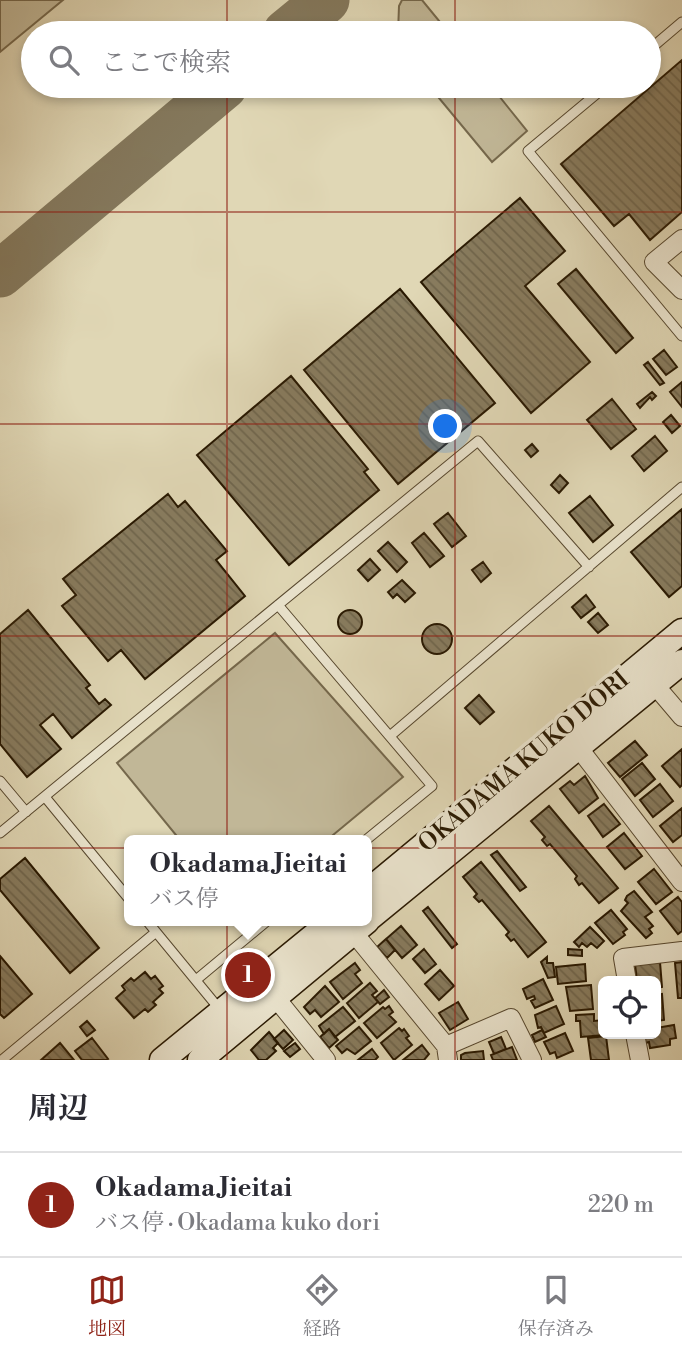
<!DOCTYPE html>
<html lang="ja">
<head>
<meta charset="utf-8">
<style>
  body { margin:0; font-family:"Libre Bodoni","Noto Serif JP",serif; background:#f2f2f3; color:#2b2b33 }
  .controls { position:absolute; right:21px; bottom:21px; display:grid; overflow:hidden; border-radius:10px; box-shadow:0 4px 10px #0003 }
  .controls button { width:63px; height:63px; display:grid; place-items:center; padding:0; border:0; border-bottom:2px solid #e1e1e2; background:#fff; color:#2b2b33; font:35px sans-serif }
  .you { position:absolute; left:446px; top:427px; width:24px; height:24px; margin:-18px; border:5px solid #fff; border-radius:50%; background:#1a73e8; box-shadow:0 0 0 10px #1a73e833 }
  .badge { display:grid; place-items:center; width:46px; height:46px; border-radius:50%; background:#8f2418; color:#fff; font-size:23px; font-weight:700 }
  .pin { position:absolute; translate:-50% -50%; border:4px solid #fff; box-shadow:0 2px 7px #0006 }
  .popup { position:absolute; left:124px; top:835px; width:248px; height:91px; box-sizing:border-box; display:grid; place-content:center; border-radius:10px; background:#fff; filter:drop-shadow(0 2px 5px #0005); font-size:23px; white-space:nowrap; color:#7c7c81 }
  .popup b { font-size:26px; color:#2b2b33 }
  .popup::after { content:''; position:absolute; left:50%; top:100%; margin-left:-14px; border:14px solid transparent; border-top-color:#fff }
  .list { margin:0; padding:0; list-style:none }
  h2 { display:flex; justify-content:space-between; align-items:center; height:91px; margin:0; padding:0 28px; font-size:30px }
  h2 small { font-size:23px; font-weight:400; color:#7c7c81 }
  .list li { display:grid; grid-template-columns:46px 1fr auto; gap:21px; align-items:center; box-sizing:border-box; height:105px; padding:0 28px; border-top:2px solid #e1e1e2 }
  .list b { display:block; font-size:26px; white-space:nowrap }
  .list p { margin:0; font-size:23px; white-space:nowrap; color:#7c7c81 }
  .list em { font-size:23px; font-style:normal; color:#7c7c81 }
  .icon { flex:none; width:38px; height:38px; fill:none; stroke:currentColor; stroke-width:2; stroke-linecap:round; stroke-linejoin:round }
  .map { position:relative; flex:none; width:682px; height:1060px; overflow:hidden }
  .search { position:absolute; background:#fff; box-shadow:0 4px 10px #0003; left:21px; right:21px; top:21px; height:77px; display:flex; align-items:center; gap:18px; box-sizing:border-box; padding:0 24px; border-radius:38px; color:#7c7c81; font-size:26px }
  .sheet { height:196px; background:#fff }
  nav { display:flex; justify-content:space-around; align-items:center; box-sizing:border-box; height:98px; border-top:2px solid #e1e1e2; background:#fff; font-size:19px; color:#7c7c81 }
  nav a { display:grid; justify-items:center; gap:4px }
  nav .on { color:#8f2418 }
  .map>svg:first-child { display:block }
  .green { fill:#c1b797; stroke:#75684c; stroke-width:2 }
  .lines { fill:none; stroke-linecap:round; stroke-linejoin:round }
  .taxiway { stroke:#84785c; stroke-width:47 }
  .building { fill:url(#building-back-hatch); stroke:#291902; stroke-width:2 }
  .service-casing { stroke:#57482f; stroke-width:11 }
  .minor-casing { stroke:#57482f; stroke-width:20 }
  .secondary-casing { stroke:#291902; stroke-width:27 }
  .service { stroke:#ebe5cf; stroke-width:9 }
  .minor { stroke:#ebe5cf; stroke-width:18 }
  .secondary { stroke:#ebe5cf; stroke-width:24 }
  .grid { fill:none; stroke:#8f2418; stroke-width:2; stroke-opacity:0.55 }
  .labels { text-anchor:middle; dominant-baseline:central; stroke-width:7; stroke-linejoin:round; paint-order:stroke }
  .street-label { font-size:24px; fill:#291902; stroke:#ebe5cf }
</style>
</head>
<body>
<div class="map">
<svg width="682" height="1060" viewBox="0 0 682 1060">
  <defs>
    <pattern id="building-back-hatch" width="6" height="6" patternUnits="userSpaceOnUse" patternTransform="scale(1.75)"><rect width="6" height="6" fill="#887c5f"/><path d="M-1 5l2 2M0 0l6 6M5-1l2 2" fill="none" stroke="#6f654c"/></pattern>
  </defs>
  <rect width="100%" height="100%" fill="#e0d7b5"/>
  <filter id="stains"><feTurbulence type="fractalNoise" baseFrequency=".00286" numOctaves="4"/><feColorMatrix values="0 0 0 0 .2 0 0 0 0 .09 0 0 0 0 .02 0 0 0 .5 -.17"/></filter>
  <radialGradient id="worn" r=".72"><stop offset=".6" stop-color="#630" stop-opacity="0"/><stop offset="1" stop-color="#630" stop-opacity=".3"/></radialGradient>
  <!-- green -->
  <path class="green" d="M0 0H63L0 52Z
    M402 0H422L449 33H398L399 6Z
    M429 86H491L527 131 492 162Z
    M275 633 403 777 327 840H180L117 763Z"/>
  <g class="lines">
    <!-- taxiway -->
    <path class="taxiway" d="M286 33 326 0
      M0 274 224 86"/>
  </g>
  <!-- building -->
  <path class="building" d="M682 60V212L650 240 629 214 614 226 561 164Z
    M520 198 565 251 525 286 590 362 531 413 421 282Z
    M576 269 633 338 616 353 558 284Z
    M400 289 495 403 398 484 304 370Z
    M664 350 677 367 666 375 653 359Z
    M648 362 664 383 660 385 644 365Z
    M291 376 368 469 364 472 379 490 289 565 197 455Z
    M682 382V407L670 392Z
    M652 392 656 396 652 400 650 397 640 408 637 404Z
    M612 399 636 429 611 449 587 420Z
    M671 415 680 426 672 433 663 422Z
    M655 436 667 451 644 471 632 456Z
    M532 444 538 451 531 457 525 450Z
    M560 475 568 483 559 493 551 485Z
    M168 494 178 507 185 501 227 551 216 560 245 596 145 679 121 650 108 661 62 606 76 595 63 579Z
    M590 496 613 525 593 542 569 513Z
    M682 509V586L669 597 631 552Z
    M448 513 466 536 452 547 434 524Z
    M424 533 444 556 430 567 412 543Z
    M388 542 407 562 397 572 378 551Z
    M370 559 380 570 368 581 358 570Z
    M483 562 491 573 481 582 472 570Z
    M402 580 415 593 405 602 397 594 393 598 388 592Z
    M586 595 595 607 581 618 572 607Z
    M338 622a12 12 0 1 1 24 0a12 12 0 1 1-24 0Z
    M28 610 90 685 86 688 99 704 105 699 111 705 72 738 53 714 40 725 61 749 27 777 0 744V634Z
    M598 613 608 625 598 633 588 622Z
    M422 639a15 15 0 1 1 30 0a15 15 0 1 1-30 0Z
    M479 695 494 712 480 724 465 708Z
    M635 741 647 755 620 777 608 763Z
    M682 749V785L680 787 662 766Z
    M642 763 655 779 635 796 622 779Z
    M585 776 598 798 579 813 560 789 570 781 574 785Z
    M660 784 673 801 653 817 640 800Z
    M604 804 620 824 603 837 588 816Z
    M549 806 618 888 599 903 582 883 579 885 575 879 577 876 550 844 547 846 542 840 545 837 531 821Z
    M682 808V835L673 842 660 826Z
    M624 833 642 856 625 869 607 847Z
    M497 851 526 887 520 891 491 855Z
    M25 858 99 948 70 973 0 890V879Z
    M481 862 546 942 528 957 514 939 511 941 506 935 509 932 482 900 479 902 474 897 477 894 463 877Z
    M654 869 672 892 656 904 638 882Z
    M634 891 652 912 645 917 653 926 649 929 652 933 646 938 621 911 628 903 625 900 627 896Z
    M678 897 682 902V931L678 934 660 911Z
    M428 907 457 944 452 948 423 911Z
    M611 910 627 929 623 932 625 935 613 944 595 923Z
    M401 926 417 945 402 958 386 939Z
    M590 927 604 941 597 948 591 943 587 947 582 943 579 947 574 942Z
    M386 939 395 950 387 958 377 947Z
    M424 949 436 964 425 973 413 959Z
    M568 949 582 950V956L568 955Z
    M0 956 32 994 4 1018 0 1014Z
    M547 957V963H553L555 977 548 978 541 962Z
    M660 962 662 987 656 988V981H637L635 964Z
    M682 962V998H678L675 963Z
    M355 963 360 970 355 974 362 983 343 999 330 982Z
    M585 964 586 981 558 984 556 967Z
    M440 970 454 986 439 1000 425 984Z
    M145 972 151 979 155 976 163 986 159 989 163 993 153 1002 156 1005 148 1012 145 1009 134 1018 116 998 125 990 122 986 131 978 134 981Z
    M543 979 553 1000 535 1008 531 1001 535 999 534 996 527 999 523 989Z
    M370 983 377 991 372 995 378 1002 359 1018 347 1003Z
    M591 985 593 1009 570 1011 566 987Z
    M325 986 339 1002 321 1017 315 1010 310 1014 304 1007Z
    M384 990 389 997 380 1004 375 998Z
    M662 994 664 1020 656 1021V995Z
    M458 1002 468 1019 450 1030 439 1013Z
    M389 1006 393 1012 389 1015 396 1022 377 1038 364 1023 383 1007 385 1009Z
    M556 1006 564 1024 544 1033 541 1027 538 1028 535 1015Z
    M343 1007 355 1021 335 1037 329 1029 324 1034 319 1026Z
    M594 1014V1021L603 1020 605 1035 581 1037 580 1021H576V1015Z
    M87 1021 95 1030 87 1036 80 1027Z
    M674 1025 676 1038 670 1039V1045L650 1048 649 1042 645 1043 643 1034H656V1028Z
    M359 1027 371 1041 355 1054 347 1049 342 1053 336 1046Z
    M399 1028 402 1031 404 1029 409 1036 406 1038 412 1045 394 1060 381 1043Z
    M329 1029 338 1040 329 1048 320 1037Z
    M284 1030 293 1040 283 1049 274 1039Z
    M542 1030 546 1037 535 1042 532 1035Z
    M269 1032 278 1043 273 1048 276 1051 266 1060H259L251 1050Z
    M565 1033 573 1051 557 1058 555 1052 550 1054 544 1042Z
    M606 1036 609 1060H591L588 1038Z
    M501 1037 506 1049 494 1054 489 1042Z
    M92 1038 108 1059 106 1060H82L75 1051Z
    M60 1043 74 1060H41Z
    M295 1043 300 1049 290 1057 284 1051Z
    M422 1045 429 1054 424 1060H403Z
    M512 1047 517 1060H493L491 1055Z
    M372 1049 378 1057 375 1060H358Z
    M483 1051 484 1060H461V1055L465 1053Z"/>
  <g class="lines">
    <defs>
      <path id="service" d="M649 50 682 22
        M606 86 528 151 682 336
        M278 605 432 786 366 840
        M390 736 682 487
        M0 781 26 812
        M45 797 129 899
        M0 833 478 441 589 567
        M147 921 156 932
        M196 980 267 921
        M2 1060 156 932 221 1011"/>
      <path id="minor" d="M682 239 654 262 682 290
        M648 677 682 717
        M571 738 682 882
        M353 932 446 1046 448 1060
        M627 981 623 958 682 951
        M275 997 326 1060
        M635 1034 640 1060
        M446 1046 511 1018 532 1060"/>
      <path id="secondary" d="M367 892 682 631
        M367 920 682 662
        M162 1060 332 921
        M200 1060 367 921"/>
    </defs>
    <!-- service casing -->
    <use href="#service" class="service-casing"/>
    <!-- minor casing -->
    <use href="#minor" class="minor-casing"/>
    <!-- secondary casing -->
    <use href="#secondary" class="secondary-casing"/>
    <!-- service -->
    <use href="#service" class="service"/>
    <!-- minor -->
    <use href="#minor" class="minor"/>
    <!-- secondary -->
    <use href="#secondary" class="secondary"/>
  </g>
  <!-- grid -->
  <path class="grid" d="M227 0V33M455 0V33M227 86V1060M455 86V1060M0 212H682M0 424H682M0 636H682M0 848H682"/>
  <g class="labels">
    <!-- street labels -->
    <g class="street-label">
      <text transform="translate(524 762) rotate(-40)">OKADAMA KUKO DORI</text>
    </g>
  </g>
  <rect width="100%" height="100%" filter="url(#stains)"/>
  <rect width="100%" height="100%" fill="url(#worn)"/>
</svg>
<div class="controls">
<button><svg class="icon" aria-label="locate" viewBox="0 0 24 24"><circle cx="12" cy="12" r="6"/><path d="M12 2v4M12 18v4M2 12h4M18 12h4"/></svg></button>
</div>
<div class="you"></div>
<div class="pin badge" style="left:248px;top:975px">1</div>
<div class="popup"><b>Okadama Jieitai</b>バス停</div>
<div class="search"><svg class="icon" aria-label="search" viewBox="0 0 24 24"><circle cx="10" cy="10" r="6"/><path d="M15 15l6 6"/></svg>ここで検索</div>
</div>
<section class="sheet">
<h2>周辺<small></small></h2>
<ul class="list">
<li><span class="badge">1</span><div><b>Okadama Jieitai</b><p>バス停 · Okadama kuko dori</p></div><em>220 m</em></li>
</ul>
</section>
<nav>
<a class="on"><svg class="icon" aria-label="map" viewBox="0 0 24 24"><path d="M3 6l6-2 6 2 6-2v14l-6 2-6-2-6 2zM9 4v14M15 6v14"/></svg>地図</a>
<a><svg class="icon" aria-label="directions" viewBox="0 0 24 24"><path d="M12 3l9 9-9 9-9-9zM9 14v-3h6M13 9l2 2-2 2"/></svg>経路</a>
<a><svg class="icon" aria-label="saved" viewBox="0 0 24 24"><path d="M7 4h10v16l-5-4-5 4z"/></svg>保存済み</a>
</nav>
</body>
</html>
